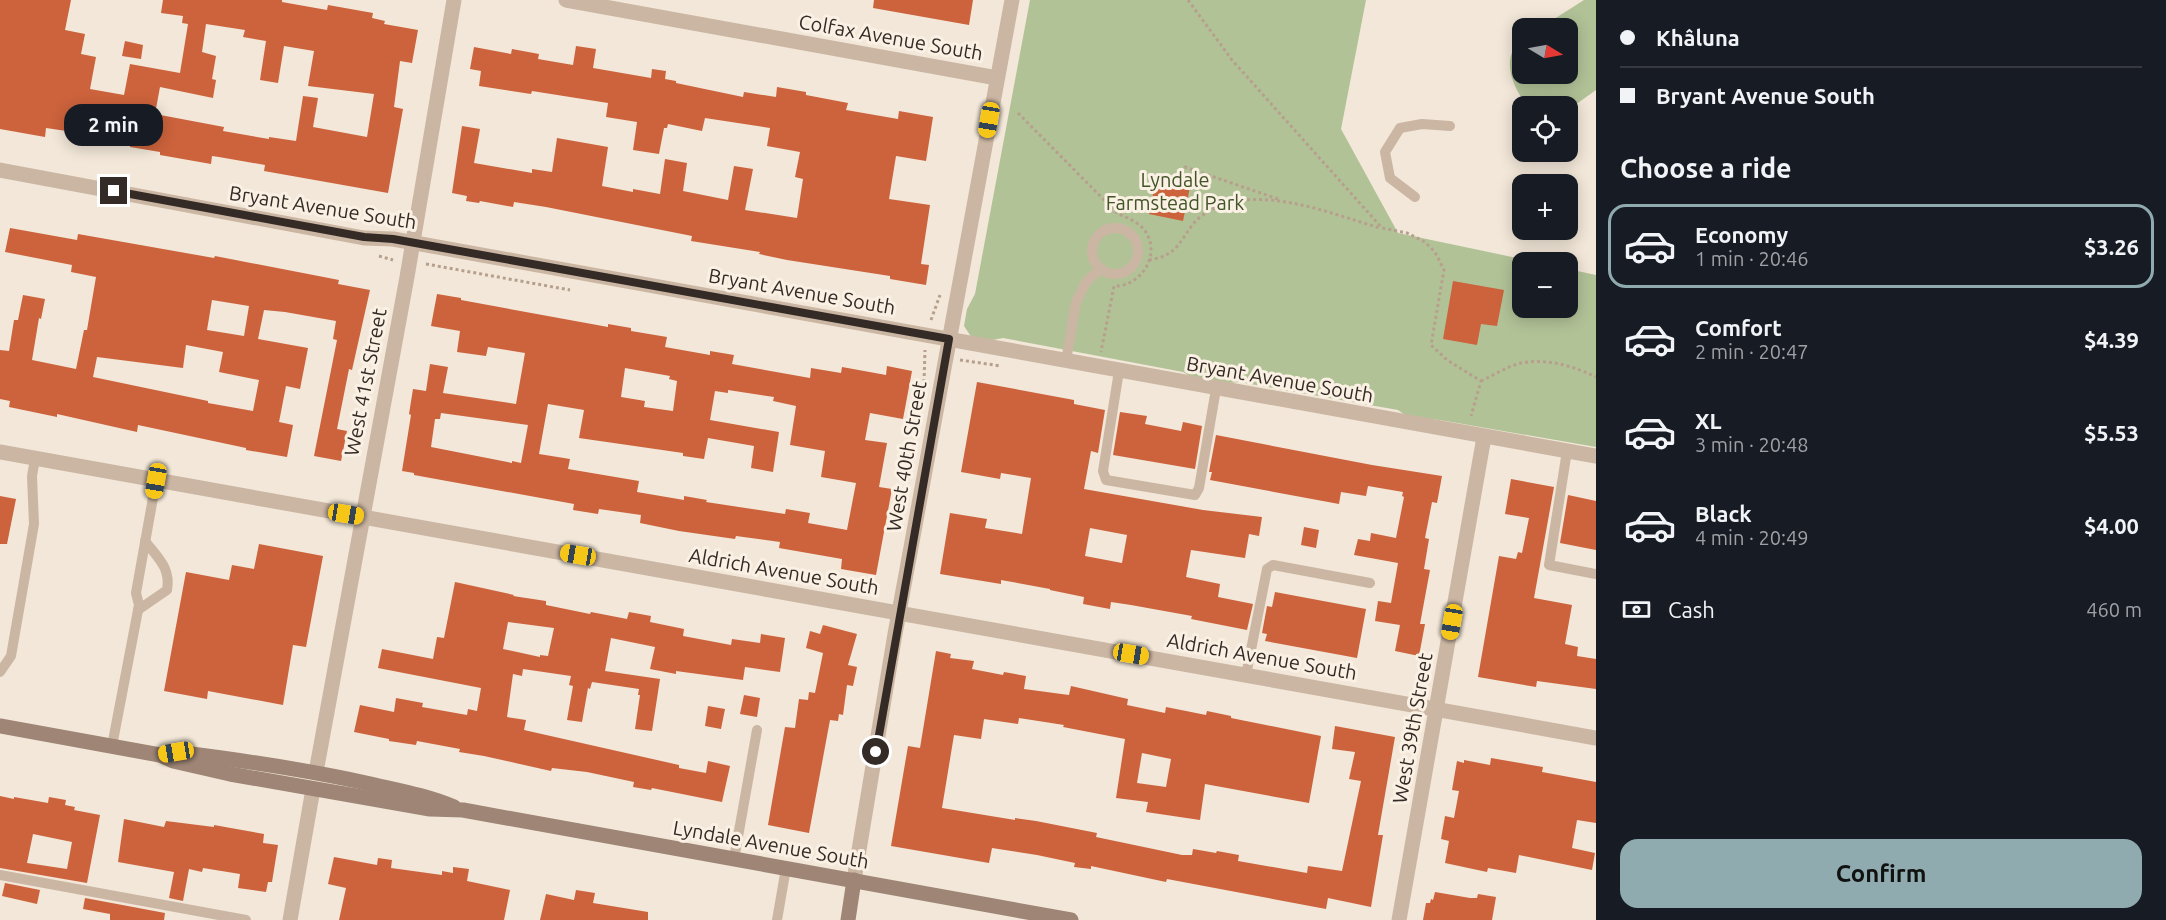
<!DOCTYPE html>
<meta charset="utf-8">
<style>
:root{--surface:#171b24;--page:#242831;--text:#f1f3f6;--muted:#9ea1a6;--line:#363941;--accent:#90abaf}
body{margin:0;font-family:Ubuntu,sans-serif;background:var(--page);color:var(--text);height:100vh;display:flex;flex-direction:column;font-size:22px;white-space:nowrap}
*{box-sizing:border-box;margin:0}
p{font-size:20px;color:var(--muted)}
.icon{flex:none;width:33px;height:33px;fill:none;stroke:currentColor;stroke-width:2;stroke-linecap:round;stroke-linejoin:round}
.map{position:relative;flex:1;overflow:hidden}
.side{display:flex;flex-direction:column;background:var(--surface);width:570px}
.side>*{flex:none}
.hud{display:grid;align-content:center;height:132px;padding:0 24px;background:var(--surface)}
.needle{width:39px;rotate:100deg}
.fabs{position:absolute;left:1512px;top:18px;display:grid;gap:12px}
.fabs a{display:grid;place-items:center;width:66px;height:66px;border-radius:12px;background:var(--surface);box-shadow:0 3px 15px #0003;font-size:30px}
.end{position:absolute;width:27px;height:27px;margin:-14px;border:8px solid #352b26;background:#fff;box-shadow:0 0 0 3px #fff}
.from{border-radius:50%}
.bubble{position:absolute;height:42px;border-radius:18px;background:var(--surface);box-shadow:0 3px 15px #0003;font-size:20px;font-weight:700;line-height:42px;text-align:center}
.car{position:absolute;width:18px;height:36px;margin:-18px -9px;border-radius:8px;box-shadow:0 0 4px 2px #0007;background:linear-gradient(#f5c518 24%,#345 0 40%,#f5c518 0 76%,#345 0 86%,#f5c518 0)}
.hud b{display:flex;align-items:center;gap:21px;height:57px;font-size:22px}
.hud b+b{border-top:2px solid var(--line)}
.hud i{width:15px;height:15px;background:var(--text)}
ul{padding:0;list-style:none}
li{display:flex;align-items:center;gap:18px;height:84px;margin:0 12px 9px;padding:0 12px;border:3px solid transparent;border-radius:18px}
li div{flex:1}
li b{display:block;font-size:22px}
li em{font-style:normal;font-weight:700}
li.current{border-color:var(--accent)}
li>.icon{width:54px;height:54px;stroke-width:1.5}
h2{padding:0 24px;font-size:27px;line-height:72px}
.pay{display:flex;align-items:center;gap:15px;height:66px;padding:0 24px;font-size:22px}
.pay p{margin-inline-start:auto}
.cta{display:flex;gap:12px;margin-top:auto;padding:12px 24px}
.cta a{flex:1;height:69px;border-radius:18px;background:var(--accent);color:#111;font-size:24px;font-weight:700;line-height:69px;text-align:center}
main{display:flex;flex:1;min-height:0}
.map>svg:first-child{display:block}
.green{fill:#b2c297}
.building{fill:#cc633c;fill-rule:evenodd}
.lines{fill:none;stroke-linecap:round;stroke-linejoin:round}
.path{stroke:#b6a08d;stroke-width:3;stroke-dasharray:3 3;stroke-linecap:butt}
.lane{stroke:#cbb6a3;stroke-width:10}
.street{stroke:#cbb6a3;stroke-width:15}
.secondary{stroke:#9e8575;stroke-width:15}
.route{stroke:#352b26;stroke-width:8}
.labels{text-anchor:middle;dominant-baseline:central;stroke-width:6;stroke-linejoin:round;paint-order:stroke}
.street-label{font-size:20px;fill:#352b26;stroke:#faf1e4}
.park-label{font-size:20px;fill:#435528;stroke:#faf1e4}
</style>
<main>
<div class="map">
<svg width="1596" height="920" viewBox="0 0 1596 920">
<rect width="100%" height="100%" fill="#f2e7d8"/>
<g class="green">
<path d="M1030,0h336l-25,129 57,104 138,29h-14v46h46v-39l28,6v172l-156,-27 -32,-3 -10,-7 -159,-28c-18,3 -39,0 -56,-10l-180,-34 -16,3 -15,-3 -8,-12 3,-17 8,-15z"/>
<path d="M1584,0h12v90l-28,20v-4h-40c-15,-17 -29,-49 -6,-66v34h46v-46h-28z"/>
</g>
<g class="building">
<path d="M0,0h71l-6,30 20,4 -4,20 15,3 -6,32 34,6 6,-31 50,9 8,-49 -6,-1 1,-7 -22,-3 2,-13h119v2l45,8 1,-5 45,8 -1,5 13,3 -1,3 34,6 -6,33 -12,-2 -6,46 9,2 -15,84 -124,-22 1,-6 -46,-8 -7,-1 -1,8 -51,-9v-3l-30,-5 1,-10 -50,-9 -1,5 -34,-5 -1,9 -45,-8zM206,24l39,6 -2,7 23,4 -6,39 18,3 6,-37 30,5 -6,35 66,8 -7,43 -54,-10 5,-29 -15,-2 -7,45 -27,-4v2l-46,-8 1,-4 -69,-13 5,-27 53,11 3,-18 -4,-1 4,-23 -14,-4z"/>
<path d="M874,0h99l-4,25 -96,-17z"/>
<path d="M125,41l18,4 -2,14 -19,-3z"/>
<path d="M576,46l20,3 -3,19 58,10 1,-9 14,2 -1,8 11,2v2l67,14 1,-5 32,5 1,-10 29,5v3l42,8 -2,7 52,9 1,-8 34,6 -7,44 -30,-5 -7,43 41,6 -9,59 8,1 -3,20 -36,-6v-3l-103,-16 -28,-6 1,-2 -69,-11 1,-5 -146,-29 -32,-5 -1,5 -33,-6 -1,2 -13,-2 1,-5 -15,-3 10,-67 18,3 -6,34 58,10v-4l20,3 5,-34 51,9 -6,39 31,6v-3l27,5 5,-35 22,4 -4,28 45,9 6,-34 19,3 -8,41 52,8 6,-39 -8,-2 5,-25 -33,-6 3,-18 -65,-10 -3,13 -34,-7 -1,4h-3l-5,26 -26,-4 4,-28 -31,-5 2,-14 -76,-12 -1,3 -52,-8 2,-15 -11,-2 4,-22 37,7 1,-5 27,5 -1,5 35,6z"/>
<path d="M1156,180l34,7 -7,34 -34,-7z"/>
<path d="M10,228l67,12 1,-6 136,24 1,-2 124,24 -1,4 32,6 -18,80 -3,-1 -12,60 10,2 -6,30 -27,-5 23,-116 -4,-1 3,-18 -51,-9 -21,-2 -6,29 50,9 -8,41 -14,-3 -7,36 14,3 -6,32 -41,-7v-2l-108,-23 -1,7 -80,-18v3l-48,-10 1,-6 -10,-2v-49l9,1 5,-31h4l5,-25 22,4 -4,20 -2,-1 -7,42 44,9 8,-39h3l9,-53 -25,-5 1,-7 -67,-13zM212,300l37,6 -5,30 -37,-6zM186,345l37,7 -4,20 40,8 -6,31 -45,-8v-2l-115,-24 4,-20 86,11z"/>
<path d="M1453,281l51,9 -7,36 -16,-2 -4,21 -34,-6z"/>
<path d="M437,294l24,4v2l147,27v-3l23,4v3l36,6 -2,10 45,8v-4l24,4 -2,9 78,14 1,-10 30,5 1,-6 44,8 1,-9 25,5 -9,48 -33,-6 -5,27 22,3 -8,44 13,2 -16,86 -35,-6 1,-10 -63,-11 1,-6 -44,-6 -1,3 -56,-8 -39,-8 1,-8 -42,-6 -1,5 -25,-4 1,-6 -160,-29v-2l-12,-2 9,-56 -2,-1 4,-25 13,2 4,-27 18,3 -5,26 73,11 9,-51 -37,-6 -2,9 -29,-4 3,-21 -29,-5zM625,368l45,8 -1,3 8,2 -4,30 -29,-4 1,-6 -24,-4zM728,390l46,7 -1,4 23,5 -6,39 35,6 -4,26 35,6 -9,47 -39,-7 2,-10 -24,-4 -1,5 -79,-12 1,-2 -23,-4v4l-47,-8 2,-11 -71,-12 2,-10 -31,-5 9,-50 36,6 -5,28 104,15v3l21,3 4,-21 46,8 -3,22 22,4 6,-40 -69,-12 5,-29 13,2zM441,413l87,12 -7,38 -9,-2v2l-81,-16 4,-28h5z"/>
<path d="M977,382l97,18v4l31,6 -7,43 -7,-2 -7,38 119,21 59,7 -3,19 -10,-2 -4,24 -54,-8 -5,27 34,7 -2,13 35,7 -6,26 -56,-11 1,-3 -61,-11 -20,-3 -1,7 -27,-5 1,-7 -34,-7v-1l-49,-9v4l-61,-10 10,-61 37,6 -2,9 37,6 9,-56 -30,-5 -1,6 -39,-7zM1090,528l37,7 -5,28 -37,-7z"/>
<path d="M1120,412l27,4 -2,8 36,7 2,-9 19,4 -7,43 -82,-14z"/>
<path d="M1216,435l156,30 70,11 -5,27 -5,-1 -7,36 4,1 -5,30 6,1 -10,54h5l-6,32 -24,-5 5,-26 -25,-4 3,-20 13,2 7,-40 -44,-8 4,-16 12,2 1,-8 25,5 8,-41 -2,-1 1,-4 -35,-6 -2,10 -25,-4 -2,12 -129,-24 2,-8h-3z"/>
<path d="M1511,479l43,8 -20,111 38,7 -7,39 13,3 -1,9 19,3v30l-59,-8 -1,6 -58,-10 21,-121 17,3 2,-7 4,1 7,-35 -24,-4z"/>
<path d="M1568,495l28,6v49l-36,-7z"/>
<path d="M0,496l16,3 -9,45h-7z"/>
<path d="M1304,527l15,3 -3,18 -15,-3z"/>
<path d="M259,544l64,12 -17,91 -13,-2 -10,60 -75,-14 -1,8 -43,-8 22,-119 43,8 3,-15 22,4z"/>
<path d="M455,582l59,13 -1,1 33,5v4l44,9 1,-2 36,7 2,-7 22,4 -1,6 34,7 -1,7 48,9 1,-6 28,4 1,-9 24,4 -5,34 -35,-5 -2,13 -67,-9v3l-26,-5 5,-22 -44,-9 -6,33 55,8 -8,52 -17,-2 5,-34h-2l1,-6 -47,-7 -2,7 -2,-1 -6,34 -15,-2 6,-34 -4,-1 2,-9 -48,-7 -1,7 -9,-2 -6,43 19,3 -2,10 155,35v3l27,5 2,-12 22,5 -8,36 -70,-14 -1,2 -18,-3 1,-5 -47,-10 -35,-4 -1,3 -67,-15 -25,-4 1,-3 -43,-8 -1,4 -27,-4v-2l-35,-7 6,-27 34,7 2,-14 27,5 -1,4 45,8 1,-6 9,2 4,-23 -103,-20 4,-19 51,10 4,-22 7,1zM508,622l46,6 -6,28 -8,-1v2l-37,-8z"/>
<path d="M1275,592l91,17 -9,49 -92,-17 2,-7 -5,-1 5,-27 5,1z"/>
<path d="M823,625l34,9 -9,31 9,2 -4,19 -6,-1 -4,30 -4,-1 -1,7 -8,-1 -21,113 -41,-8 17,-98 10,1 4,-29 9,1 1,-8 6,1 8,-40 -17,-5 4,-17 10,3z"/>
<path d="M936,651l15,3 -1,4 24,3 -2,8 31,6 1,-3 22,4 -2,13 45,6 2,-9 57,13 -1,6 38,8 1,-6 40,8 1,-4 24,5v2l90,18 -12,67 -104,-19 -5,36 -54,-8 2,-10 -32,-4 9,-59 -62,-12 1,-2 -45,-7 -1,6 -34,-5 -3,20 -27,-4 -12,73 73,12v-2l21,3 61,12 -1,4 86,18h10l1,-6 23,4 1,-2 22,4 -1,6 69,12 1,-7 34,5 19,-90 -12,-2 6,-27 -23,-3 3,-23 60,11 -17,98h5l-12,72 -43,-9 -2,11 -159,-30 -1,3 -75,-16v3l-17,-2 1,-4 -38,-8 -45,-7 -3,15 -98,-17 17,-100 12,2zM1142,753l29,6 -5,28 -29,-4z"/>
<path d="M744,695l16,3 -3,19 -17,-3z"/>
<path d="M708,706l17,3 -4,20 -16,-3z"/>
<path d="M1491,758l52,9 -1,5 54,10v41l-19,-3 -5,28 23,5 -3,17 -73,-15 -3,18 -28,-5 -1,4 -42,-9 4,-22 -8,-2 4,-23 9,2 5,-27 -7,-1 5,-29 7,2v-3l26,5z"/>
<path d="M0,796l14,3v-2l34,6 1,-6 17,3 -1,5 10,2 -1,3 26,5 -13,68 -87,-15zM33,834l39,8 -5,27 -40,-6z"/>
<path d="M124,819l40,8 2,-6 48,6v-2l50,9 -1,9 15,2 -6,37h-4l-2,10 -28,-4 2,-14 -37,-6 -1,4 -13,-3 -6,32 -14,-3 5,-26 -56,-10z"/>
<path d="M334,857l43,8 1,-7 14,2 -1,8 51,7v-4l11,2v-6l16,2 -2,12 43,9 -6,30h-165l7,-32 -18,-4z"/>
<path d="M5,883l35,7 -3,14 -35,-8z"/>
<path d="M576,890l19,3 -2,10 55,9v8h-108l6,-26 28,6z"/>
<path d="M1435,892l35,6h7l1,-4 18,3 -4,23h-69l3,-17h4l1,-4 2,1z"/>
<path d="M85,898l80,15 -1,7h-54v-6l-27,-5z"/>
</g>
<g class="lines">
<g class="path">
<path d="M1188,0l44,60 150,168 25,5 18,9 10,10 9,18 -13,75 16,15 34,21 -10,35"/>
<path d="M1018,113l100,101c11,4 25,10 30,22 11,24 -10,51 -34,50l-13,66"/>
<path d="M1181,179l4,-12 93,32"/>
<path d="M379,256l14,4"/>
<path d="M1149,260c5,-1 12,-2 17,-5 15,-7 21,-27 33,-37 49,-40 129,-5 181,10"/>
<path d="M426,264l144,26"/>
<path d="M931,320l9,-25"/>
<path d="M960,360l41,6"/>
<path d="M1481,381c13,-6 27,-15 40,-18 26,-5 52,3 75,14"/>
<path d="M924,382l1,-32"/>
</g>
<g class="lane">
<path d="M1415,197l-25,-19 -5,-26 15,-24 22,-4 28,2"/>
<circle cx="1115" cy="251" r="23"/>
<path d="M1066,361l10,-59 10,-20 15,-14"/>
<path d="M1119,371l-16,100 3,9 89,15 4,-7 17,-99"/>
<path d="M1567,451l-18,114 47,9"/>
<path d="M138,610l29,-20c4,-22 -9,-32 -22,-49"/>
<path d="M0,672l11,-16 23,-132 -2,-48 3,-17"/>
<path d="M1246,675l21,-106 6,-4 97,18"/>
<path d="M112,746l27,-141 -3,-12 20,-112"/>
<path d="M734,859l23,-129"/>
<path d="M0,875l246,45"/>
<path d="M777,920l9,-52"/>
</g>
<g class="street">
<path d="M566,0l431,78"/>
<path d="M0,170l364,68 29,1 1203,217"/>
<path d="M0,452l1596,286"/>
<path d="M316,772l91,-495 47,-277"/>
<path d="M854,880l41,-246 117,-634"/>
<path d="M290,920l23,-131"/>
<path d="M1399,920l85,-483"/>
</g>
<g class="secondary">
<path d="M0,726l160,29 13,6 57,13 200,35 33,1 608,110"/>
<path d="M166,754l10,-2c64,8 127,17 190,31 30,7 60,12 88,24"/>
<path d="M848,920l6,-40"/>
</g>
</g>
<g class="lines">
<path class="route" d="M114,191l250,46 29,2 556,100 -73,413"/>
</g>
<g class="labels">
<g class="street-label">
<text transform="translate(891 37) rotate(10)">Colfax Avenue South</text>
<text transform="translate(323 207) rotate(9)">Bryant Avenue South</text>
<text transform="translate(802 291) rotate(10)">Bryant Avenue South</text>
<text transform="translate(1280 379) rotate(10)">Bryant Avenue South</text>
<text transform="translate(365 382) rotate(-79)">West 41st Street</text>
<text transform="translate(906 456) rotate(-80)">West 40th Street</text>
<text transform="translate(784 571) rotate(10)">Aldrich Avenue South</text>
<text transform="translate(1262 656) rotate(10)">Aldrich Avenue South</text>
<text transform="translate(1412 728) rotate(-80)">West 39th Street</text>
<text transform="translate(771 844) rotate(10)">Lyndale Avenue South</text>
</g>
<g class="park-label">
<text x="1175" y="179">Lyndale<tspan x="1175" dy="23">Farmstead Park</tspan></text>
</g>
</g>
</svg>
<div class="fabs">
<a><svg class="needle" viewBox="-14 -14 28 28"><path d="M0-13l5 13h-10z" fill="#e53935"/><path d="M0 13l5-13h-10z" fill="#9ea1a6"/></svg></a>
<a><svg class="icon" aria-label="locate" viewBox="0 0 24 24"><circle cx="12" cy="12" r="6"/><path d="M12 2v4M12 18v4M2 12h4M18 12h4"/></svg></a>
<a>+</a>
<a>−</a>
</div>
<i class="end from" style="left:876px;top:752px"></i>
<i class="end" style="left:114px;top:191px"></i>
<div class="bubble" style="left:64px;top:104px;width:99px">2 min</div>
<i class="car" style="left:989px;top:120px;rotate:190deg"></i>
<i class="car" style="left:156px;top:481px;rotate:190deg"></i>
<i class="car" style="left:346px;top:514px;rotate:99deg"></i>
<i class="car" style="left:578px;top:555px;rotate:280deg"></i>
<i class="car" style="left:1452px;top:622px;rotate:190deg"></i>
<i class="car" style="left:1131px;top:654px;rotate:100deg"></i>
<i class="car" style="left:176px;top:752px;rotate:261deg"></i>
</div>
<section class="side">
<div class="hud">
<b><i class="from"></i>Khâluna</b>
<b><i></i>Bryant Avenue South</b>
</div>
<h2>Choose a ride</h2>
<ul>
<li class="current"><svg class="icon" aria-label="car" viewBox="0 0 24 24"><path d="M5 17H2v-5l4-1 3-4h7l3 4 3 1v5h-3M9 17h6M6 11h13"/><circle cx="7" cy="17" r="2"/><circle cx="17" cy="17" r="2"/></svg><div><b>Economy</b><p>1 min · 20:46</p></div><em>$3.26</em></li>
<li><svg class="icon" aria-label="car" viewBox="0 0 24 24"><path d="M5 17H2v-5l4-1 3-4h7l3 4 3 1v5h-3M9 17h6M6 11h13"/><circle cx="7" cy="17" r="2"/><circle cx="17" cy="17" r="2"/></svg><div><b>Comfort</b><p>2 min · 20:47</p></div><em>$4.39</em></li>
<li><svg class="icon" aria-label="car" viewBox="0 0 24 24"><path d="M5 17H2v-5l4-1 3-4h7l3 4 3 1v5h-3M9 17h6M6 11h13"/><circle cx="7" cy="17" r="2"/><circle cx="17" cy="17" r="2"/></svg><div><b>XL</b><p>3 min · 20:48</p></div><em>$5.53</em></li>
<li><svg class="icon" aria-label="car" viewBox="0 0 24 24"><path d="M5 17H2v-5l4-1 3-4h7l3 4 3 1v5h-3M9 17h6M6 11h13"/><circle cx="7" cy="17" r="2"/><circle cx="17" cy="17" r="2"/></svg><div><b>Black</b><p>4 min · 20:49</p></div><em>$4.00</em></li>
</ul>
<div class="pay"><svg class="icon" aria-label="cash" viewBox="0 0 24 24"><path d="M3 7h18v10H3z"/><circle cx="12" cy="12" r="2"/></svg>Cash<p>460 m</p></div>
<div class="cta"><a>Confirm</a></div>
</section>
</main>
